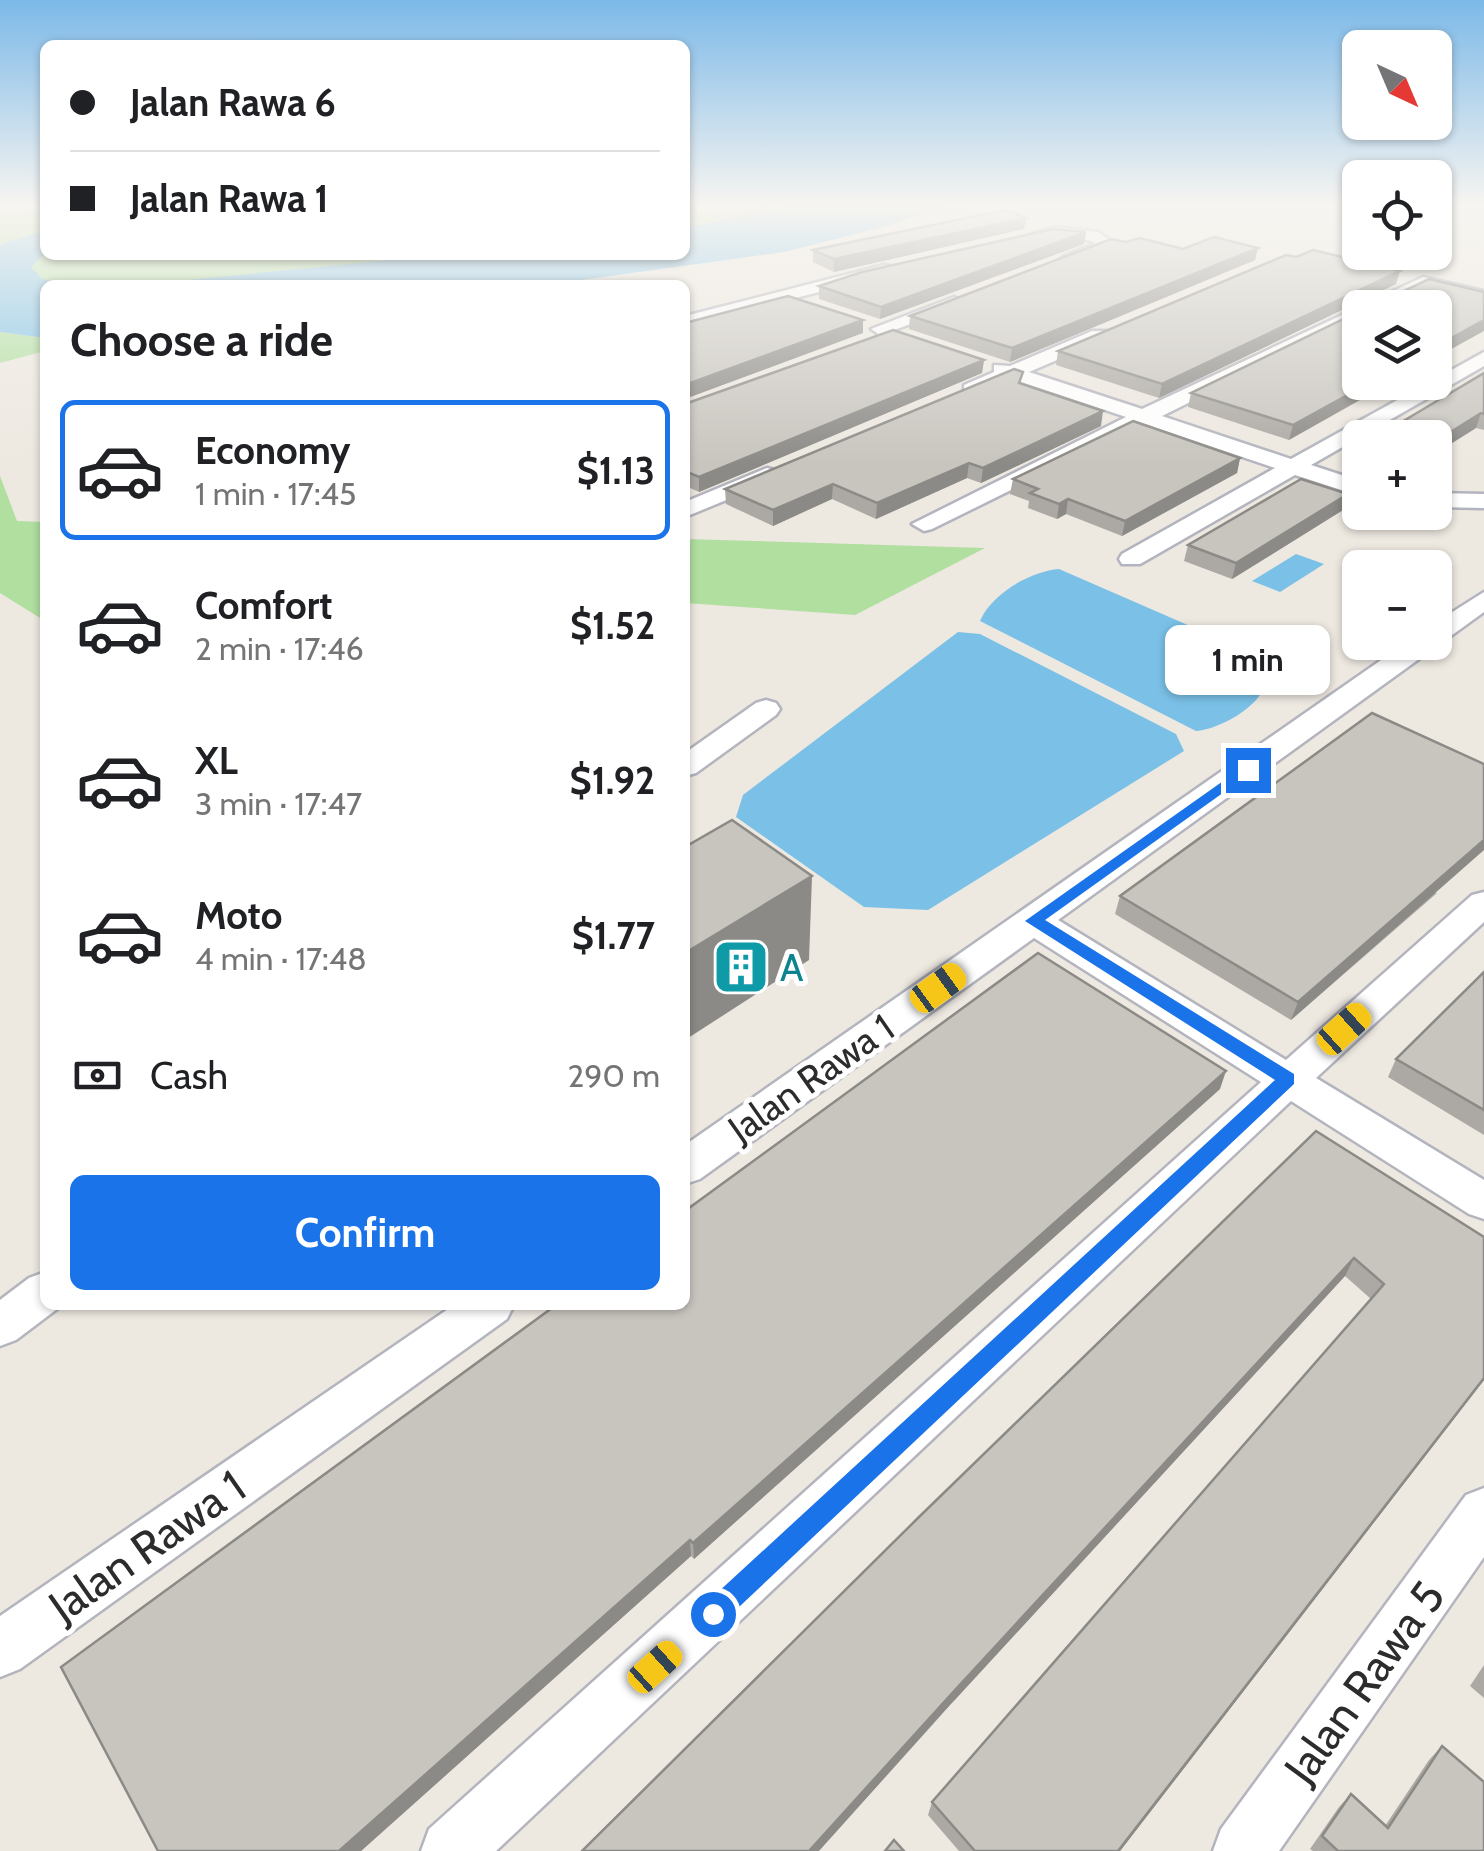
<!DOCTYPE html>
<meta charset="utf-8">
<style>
:root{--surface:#fff;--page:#f6f6f6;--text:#202124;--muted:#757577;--line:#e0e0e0;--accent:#1a73e8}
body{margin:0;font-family:Cabin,sans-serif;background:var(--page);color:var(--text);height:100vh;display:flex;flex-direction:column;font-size:38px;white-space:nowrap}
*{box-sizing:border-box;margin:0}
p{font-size:32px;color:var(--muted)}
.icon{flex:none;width:55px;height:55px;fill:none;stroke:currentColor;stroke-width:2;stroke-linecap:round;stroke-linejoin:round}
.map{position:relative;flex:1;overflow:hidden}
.drawer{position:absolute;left:40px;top:280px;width:650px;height:1030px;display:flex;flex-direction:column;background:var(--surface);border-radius:15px;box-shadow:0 2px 8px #0004}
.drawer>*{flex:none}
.guide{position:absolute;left:40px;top:40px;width:650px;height:220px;border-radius:15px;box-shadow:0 2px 8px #0004;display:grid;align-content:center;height:220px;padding:0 30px;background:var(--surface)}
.needle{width:65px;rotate:136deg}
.tools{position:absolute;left:1342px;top:30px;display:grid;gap:20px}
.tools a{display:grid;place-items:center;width:110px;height:110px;border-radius:15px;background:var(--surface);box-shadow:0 2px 8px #0004;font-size:50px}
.end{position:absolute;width:45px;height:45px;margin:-22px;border:12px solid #1a73e8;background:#fff;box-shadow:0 0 0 5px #fff}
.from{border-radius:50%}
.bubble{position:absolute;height:70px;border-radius:15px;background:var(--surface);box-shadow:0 2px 8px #0004;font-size:32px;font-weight:700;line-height:70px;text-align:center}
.car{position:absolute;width:30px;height:60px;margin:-30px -15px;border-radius:12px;box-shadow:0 0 8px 2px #0007;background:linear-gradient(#f5c518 24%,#345 0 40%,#f5c518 0 76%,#345 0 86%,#f5c518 0)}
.guide b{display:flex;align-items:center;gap:35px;height:95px;font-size:38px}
.guide b+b{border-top:2px solid var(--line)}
.guide i{width:25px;height:25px;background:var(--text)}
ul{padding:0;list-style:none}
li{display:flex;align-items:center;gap:30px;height:140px;margin:0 20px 15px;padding:0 10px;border:5px solid transparent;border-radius:15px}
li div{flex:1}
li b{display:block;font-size:38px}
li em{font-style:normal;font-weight:700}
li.on{border-color:var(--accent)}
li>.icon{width:90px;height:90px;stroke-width:1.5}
h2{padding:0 30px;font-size:45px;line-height:120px}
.pay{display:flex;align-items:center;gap:25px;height:110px;padding:0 30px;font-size:38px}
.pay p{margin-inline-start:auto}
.action{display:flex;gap:20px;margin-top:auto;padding:20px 30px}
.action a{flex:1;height:115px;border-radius:15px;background:var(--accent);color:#fff;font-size:40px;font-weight:700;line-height:115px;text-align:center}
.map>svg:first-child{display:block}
.green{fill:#b0dfa0}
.water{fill:#7ac0e7}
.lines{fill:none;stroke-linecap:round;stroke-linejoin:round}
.street-casing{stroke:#b3b4be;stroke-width:5}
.street{fill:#fff;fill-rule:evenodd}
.wall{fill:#aca9a4}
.shaded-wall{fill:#8c8a86}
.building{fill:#c8c5bf;stroke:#8c8a86;stroke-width:2.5}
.route{fill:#1a73e8}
.labels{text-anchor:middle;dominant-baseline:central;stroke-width:10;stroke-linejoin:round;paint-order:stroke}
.culture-label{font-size:38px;fill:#0d838f;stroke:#fff;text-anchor:start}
.street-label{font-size:38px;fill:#2c2c2c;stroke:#fff}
.near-street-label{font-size:45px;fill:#2c2c2c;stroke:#fff}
</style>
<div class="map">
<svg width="1484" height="1851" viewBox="0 0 1484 1851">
<rect width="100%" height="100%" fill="#ede8e0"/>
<g class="green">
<path d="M685,205h114l-114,23z"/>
<path d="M45,206v49h397l-238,30h-159l-45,-24v-48z"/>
<path d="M0,332l45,6v13l-45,12z"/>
<path d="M0,476l17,45 28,1v99l-45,-28z"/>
<path d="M685,539l300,9 -130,67 -170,-12z"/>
</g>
<g class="water">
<path d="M799,205h146l-58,21 -103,26 -239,33h-410l307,-30h243v-27z"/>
<path d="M45,230v24l-14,13 11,12 31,6h-28v53l-45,-6v-87z"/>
<path d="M1296,554l28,10 -44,28 -28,-11z"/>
<path d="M1059,569l147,64 59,49c-2,24 -48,48 -69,49l-216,-110c11,-27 51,-50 79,-52z"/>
<path d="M958,632l22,2 196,100 8,17 -256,159 -64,-3 -128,-90 7,-22z"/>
</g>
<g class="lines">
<g class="street-casing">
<g id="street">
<path d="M1055,227l43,5 18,12 -42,19h-12v-6l34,-14c-22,-11 -52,2 -67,-8z"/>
<path d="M884,265l6,1v8l-205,52v-10z"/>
<path d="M1423,277l61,14v10l-59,-13 -43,20h-22v10l-198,98 129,43 193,-107v14l-173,99 49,16v15l-65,-21 -155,89h-18l-3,-5 3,-5 153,-86 -130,-44 -213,105 -8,2 -12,-7 214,-107 -114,-38 -34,14h-14v-8l30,-13v-7l16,1 82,-35h14v8l-77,33 113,37z"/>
<path d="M954,297l9,5 -3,4 -74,27 -6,2 -9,-6z"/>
<path d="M767,468l8,2 3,5 -3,5 -90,37v-15z"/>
<path d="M1435,493l49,1v14l-49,-1z"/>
<path d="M1484,592v20l-426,308 228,140 186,-165 12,-3v30l-168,156 168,102v39l-15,-5 -178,-113 -795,750h-75l8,-22 832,-747 -227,-144 -334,241 -15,5v-39l722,-503h28v-19z"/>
<path d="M766,700l10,3 4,6 -4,6 -80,58 -11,3v-23l71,-50z"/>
<path d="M45,1272v33l16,1 -45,34 -16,6v-46l29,-22z"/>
<path d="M454,1305h60l-7,14 -487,350 -20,8v-61z"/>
<path d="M1484,1488v69l-205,294h-66l8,-22 245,-334z"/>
</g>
</g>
<use href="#street" class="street"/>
</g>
<g class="wall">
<path d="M1026,218l-2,11 -190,43 -21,-10v-12z"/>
<path d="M1086,232l-2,12 -204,75 -61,-20v-13z"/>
<path d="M1126,242l57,7 72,11 -245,102 -101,-33 1,-13z"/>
<path d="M1396,284l-237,114 -103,-33 2,-14z"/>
<path d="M1360,311l-71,129 -101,-33 3,-14z"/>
<path d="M984,360l-2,13 -283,119 -9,-4 -5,-84z"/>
<path d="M1484,373v57l-8,-2 -32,20 -9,-3v-7h-25l-10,-4 5,-14z"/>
<path d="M1021,384l80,42 -120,57 -14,-5 -91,41 -44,-20 -59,27 -47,-22 -1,-15z"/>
<path d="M1240,458l-3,15 -115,63 -56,-22 -9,5 -29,-11 1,-7 -19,-7 3,-15z"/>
<path d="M1348,494l-5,16 -111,69 -48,-18 4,-16z"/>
<path d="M1437,893l-146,127 -176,-106 5,-18z"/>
<path d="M1484,972v163l-96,-58 8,-18z"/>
<path d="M1220,1089l-526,470 -3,-3 -330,295h-203z"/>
<path d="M1316,1131l168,106v143l-364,471h-161l-31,-36 4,-13 439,-503 -26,-23 -394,428z"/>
<path d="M1484,1665v33l-14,-12z"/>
<path d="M1442,1746l42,105h-171l-3,-2 29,-42 12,-13 34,32 44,-66z"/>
</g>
<g class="shaded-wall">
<path d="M1026,218l-2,11 -190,43v-13z"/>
<path d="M1086,232l-2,12 -204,75 1,-12z"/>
<path d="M1258,248l-3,12 -245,102 2,-14z"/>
<path d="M1400,271l-4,13 -237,114 3,-14z"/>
<path d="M863,320v13l-178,66v-14z"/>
<path d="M1484,320v11l-49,27v-11z"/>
<path d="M984,360l-2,13 -283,119v-15z"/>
<path d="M1371,382h21l-103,58 4,-15z"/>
<path d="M1103,411l-2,15 -120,57 2,-15z"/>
<path d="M1481,413l-5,15 -32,20 5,-15z"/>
<path d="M1240,458l-3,15 -115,63 3,-15z"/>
<path d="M969,463l-2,15 -91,41 1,-16z"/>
<path d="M690,473v15l-5,2v-15z"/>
<path d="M833,484l-1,15 -59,27v-16z"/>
<path d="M1348,494l-5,16 -111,69 4,-16z"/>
<path d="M1068,499l-2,15 -9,5 2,-15z"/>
<path d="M1484,840v10l-193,170 7,-18z"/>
<path d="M812,876l-3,84 -124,80v-87z"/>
<path d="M1226,1071l-6,18 -526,470 -1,-16z"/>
<path d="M1354,1258l-9,18 -394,428 -132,147h-10l146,-161z"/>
<path d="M1484,1378v2l-364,471h-2z"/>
<path d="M690,1540l1,16 -330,295h-22z"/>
</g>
<g class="building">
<path d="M1005,210l21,8 -192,41 -21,-9z"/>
<path d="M1053,229l33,3 -205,75 -62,-21 43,-14z"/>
<path d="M1214,237l44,11 -246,100 -102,-32 201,-77 15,3 14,-4 43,11z"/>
<path d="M1313,250l87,21 -238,113 -104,-33 228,-96 10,2z"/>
<path d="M1429,279l55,13v28l-49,27v-39h-69l1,-9h20z"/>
<path d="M788,296l75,24 -178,65v-62z"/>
<path d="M1360,311v71h11l-78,43 -102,-32z"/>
<path d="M893,330l91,30 -285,117 -9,-4 -5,2v-71z"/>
<path d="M1014,369l9,3 -4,11 84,28 -120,57 -14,-5 -92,40 -44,-19 -60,26 -48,-21z"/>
<path d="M1484,373v41l-3,-1 -32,20 -44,-13z"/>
<path d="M1133,421l107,37 -115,63 -57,-22 -9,5 -29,-11 8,-4 -25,-10z"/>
<path d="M1301,479l47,15 -112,69 -48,-18z"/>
<path d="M1372,713l112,51v76l-186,162 -178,-106z"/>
<path d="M732,820l80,56 -127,77v-106z"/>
<path d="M1038,953l188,118 -533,472 -3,-3 -351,311h-181l-97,-184 495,-362h129v-94z"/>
<path d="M1484,972v138l-88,-51z"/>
<path d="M1316,1131l168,106v141l-366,473h-143l-43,-49 452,-518 -30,-26 -399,432 -146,161h-227l337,-334z"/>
<path d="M1442,1746l42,36v69h-146l-16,-15 29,-42 37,34z"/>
<path d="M894,1840l10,11h-19z"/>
</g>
<linearGradient id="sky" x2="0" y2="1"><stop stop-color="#7cb9e8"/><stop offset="0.44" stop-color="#f7f5f1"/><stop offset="1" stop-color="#f7f5f1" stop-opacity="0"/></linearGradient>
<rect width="1484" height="465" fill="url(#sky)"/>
<path class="route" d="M1243,767l12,3 -210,150 249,154v10l-572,539 -9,4 -9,-4 -4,-9 4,-9 571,-525 -250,-159z"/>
<defs>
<g id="building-square" transform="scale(2.875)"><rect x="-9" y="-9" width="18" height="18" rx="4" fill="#0f9aa8" stroke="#fff"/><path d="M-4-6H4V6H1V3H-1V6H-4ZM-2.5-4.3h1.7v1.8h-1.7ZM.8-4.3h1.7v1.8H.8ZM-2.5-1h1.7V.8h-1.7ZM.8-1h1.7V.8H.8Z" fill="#fff"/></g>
</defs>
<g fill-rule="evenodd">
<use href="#building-square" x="741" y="967"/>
</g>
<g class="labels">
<g class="culture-label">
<text x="780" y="967">A</text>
</g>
<g class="street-label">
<text transform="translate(811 1078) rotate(-35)">Jalan Rawa 1</text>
</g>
<g class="near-street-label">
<text transform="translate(147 1546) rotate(-35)">Jalan Rawa 1</text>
<text transform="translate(1364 1682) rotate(-54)">Jalan Rawa 5</text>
</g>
</g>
</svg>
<div class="tools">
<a><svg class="needle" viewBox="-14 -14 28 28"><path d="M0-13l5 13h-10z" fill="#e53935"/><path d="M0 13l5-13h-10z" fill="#757577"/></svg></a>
<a><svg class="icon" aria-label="locate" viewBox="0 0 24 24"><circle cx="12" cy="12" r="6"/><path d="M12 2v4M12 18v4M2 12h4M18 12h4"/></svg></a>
<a><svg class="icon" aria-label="layers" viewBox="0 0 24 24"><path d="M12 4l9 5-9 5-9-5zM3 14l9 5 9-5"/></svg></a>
<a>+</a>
<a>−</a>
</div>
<i class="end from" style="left:713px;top:1614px"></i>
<i class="end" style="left:1248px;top:770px"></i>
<div class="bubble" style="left:1165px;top:625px;width:165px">1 min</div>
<i class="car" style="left:938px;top:988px;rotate:54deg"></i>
<i class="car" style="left:1344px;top:1029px;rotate:48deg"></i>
<i class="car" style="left:655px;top:1667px;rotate:48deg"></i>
<div class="guide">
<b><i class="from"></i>Jalan Rawa 6</b>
<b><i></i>Jalan Rawa 1</b>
</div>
<section class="drawer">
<h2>Choose a ride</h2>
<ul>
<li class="on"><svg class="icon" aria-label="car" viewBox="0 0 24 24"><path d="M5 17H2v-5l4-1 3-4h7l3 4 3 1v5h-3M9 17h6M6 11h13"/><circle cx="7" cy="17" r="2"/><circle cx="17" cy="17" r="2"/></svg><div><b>Economy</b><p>1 min · 17:45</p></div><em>$1.13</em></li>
<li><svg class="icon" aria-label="car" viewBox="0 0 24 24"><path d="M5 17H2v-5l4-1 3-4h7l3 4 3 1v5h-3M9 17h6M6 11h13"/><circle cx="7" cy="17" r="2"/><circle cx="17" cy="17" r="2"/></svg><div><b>Comfort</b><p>2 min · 17:46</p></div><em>$1.52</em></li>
<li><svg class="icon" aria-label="car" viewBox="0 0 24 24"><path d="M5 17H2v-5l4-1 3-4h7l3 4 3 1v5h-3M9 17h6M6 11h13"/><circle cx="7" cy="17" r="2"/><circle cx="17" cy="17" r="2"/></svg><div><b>XL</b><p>3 min · 17:47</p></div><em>$1.92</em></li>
<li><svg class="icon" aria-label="car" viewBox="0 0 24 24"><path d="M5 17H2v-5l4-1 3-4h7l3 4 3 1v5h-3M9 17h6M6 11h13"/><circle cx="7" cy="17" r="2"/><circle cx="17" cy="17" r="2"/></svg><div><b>Moto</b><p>4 min · 17:48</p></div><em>$1.77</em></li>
</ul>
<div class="pay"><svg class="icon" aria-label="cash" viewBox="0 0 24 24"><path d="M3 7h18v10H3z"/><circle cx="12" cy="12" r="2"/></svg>Cash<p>290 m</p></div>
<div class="action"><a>Confirm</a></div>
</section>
</div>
